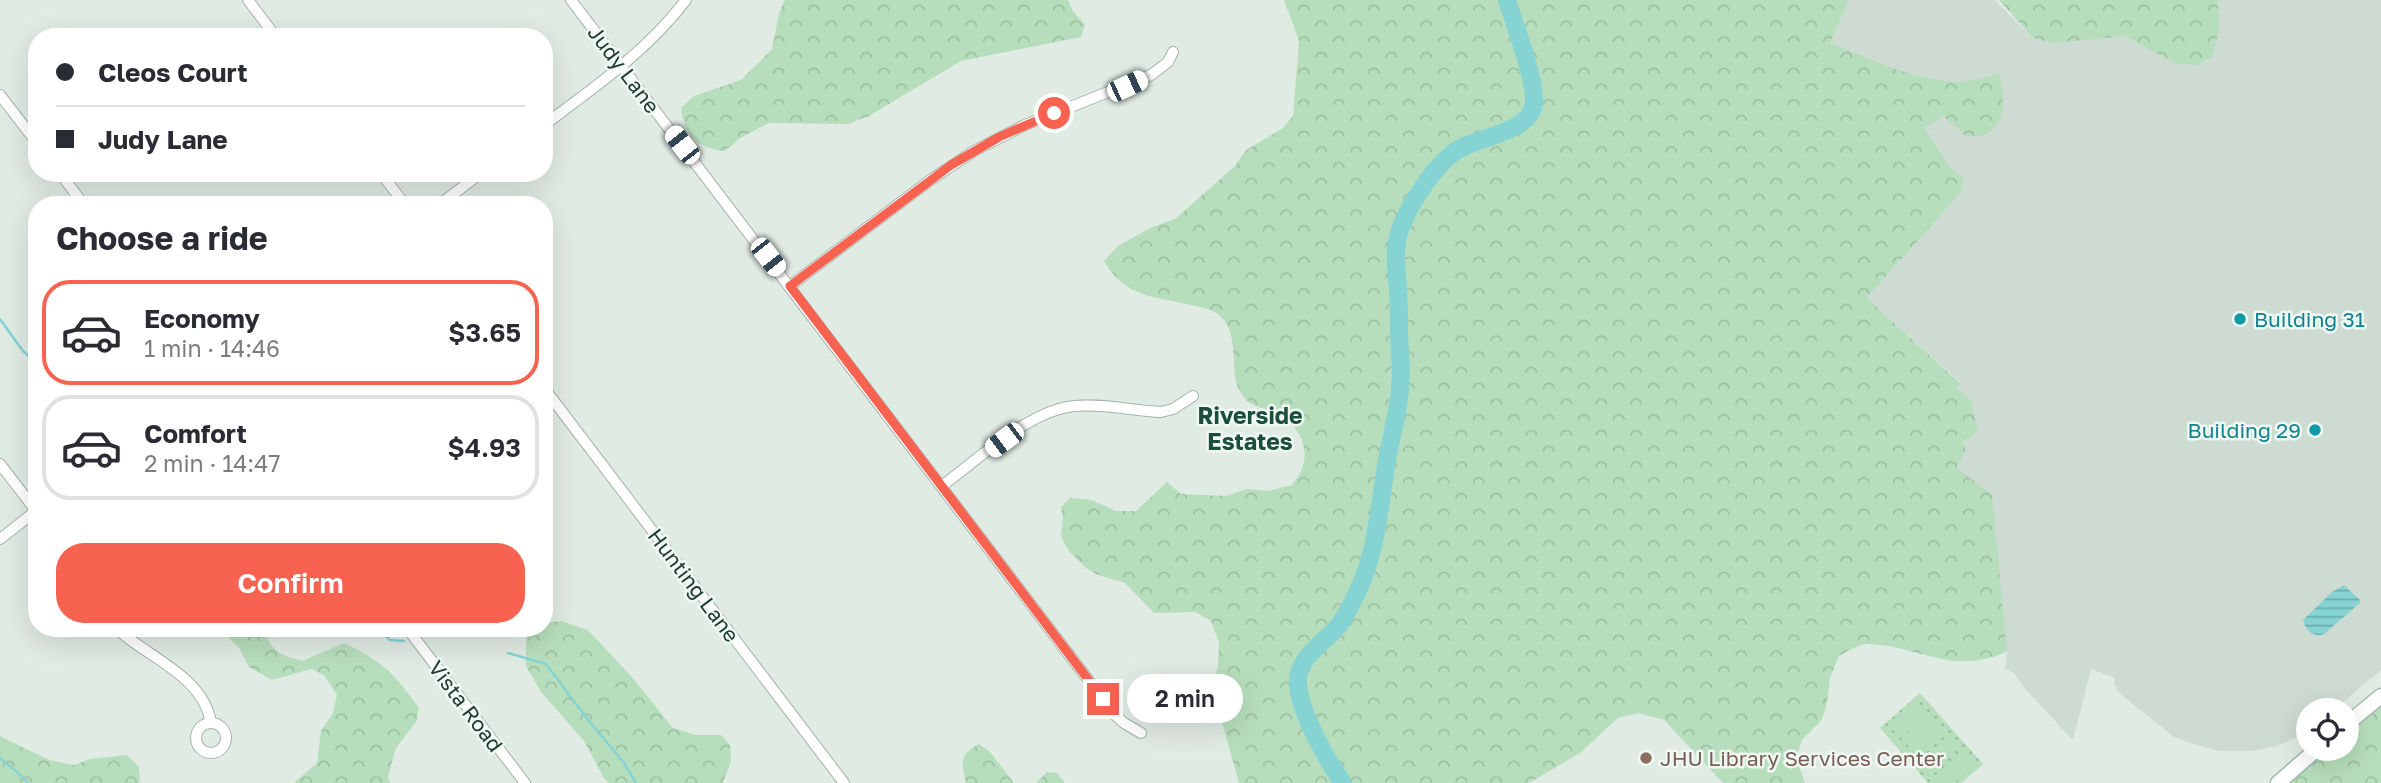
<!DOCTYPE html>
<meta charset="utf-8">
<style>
:root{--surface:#fff;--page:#f2f2f3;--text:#2b2b33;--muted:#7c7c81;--line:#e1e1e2;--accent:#f86251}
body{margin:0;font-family:"Golos Text",sans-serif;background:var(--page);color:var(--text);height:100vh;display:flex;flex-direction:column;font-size:26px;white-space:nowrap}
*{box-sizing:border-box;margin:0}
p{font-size:23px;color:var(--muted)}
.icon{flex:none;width:38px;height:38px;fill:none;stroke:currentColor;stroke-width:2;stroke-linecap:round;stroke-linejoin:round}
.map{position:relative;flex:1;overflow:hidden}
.drawer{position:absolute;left:28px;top:196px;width:525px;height:441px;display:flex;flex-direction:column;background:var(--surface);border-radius:28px;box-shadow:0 7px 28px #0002}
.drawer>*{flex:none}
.hud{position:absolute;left:28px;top:28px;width:525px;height:154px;border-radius:28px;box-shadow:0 7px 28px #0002;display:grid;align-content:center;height:154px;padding:0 28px;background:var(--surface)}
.tools{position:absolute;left:2296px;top:698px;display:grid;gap:14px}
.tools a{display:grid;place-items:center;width:63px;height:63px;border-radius:50%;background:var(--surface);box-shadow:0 7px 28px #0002;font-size:35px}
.end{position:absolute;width:32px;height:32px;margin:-16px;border:9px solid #f86251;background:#fff;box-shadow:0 0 0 4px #fff}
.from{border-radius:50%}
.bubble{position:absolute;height:49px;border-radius:24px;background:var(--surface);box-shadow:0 7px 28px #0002;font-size:23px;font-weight:600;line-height:49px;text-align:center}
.car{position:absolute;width:21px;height:42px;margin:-21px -10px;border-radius:9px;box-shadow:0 0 5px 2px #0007;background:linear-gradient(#fff 24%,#345 0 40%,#fff 0 76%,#345 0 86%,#fff 0)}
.hud b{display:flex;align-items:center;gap:24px;height:66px;font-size:26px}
.hud b+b{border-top:2px solid var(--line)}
.hud i{width:18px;height:18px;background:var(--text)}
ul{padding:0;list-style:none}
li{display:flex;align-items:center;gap:21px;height:105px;margin:0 14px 10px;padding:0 14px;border:4px solid var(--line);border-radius:28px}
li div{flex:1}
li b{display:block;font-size:26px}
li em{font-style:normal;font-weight:600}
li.active{border-color:var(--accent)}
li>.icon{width:63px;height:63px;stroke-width:1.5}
h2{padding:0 28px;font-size:32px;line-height:84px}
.primary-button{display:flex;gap:14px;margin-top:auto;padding:14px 28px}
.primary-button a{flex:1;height:80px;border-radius:28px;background:var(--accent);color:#fff;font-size:28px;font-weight:600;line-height:80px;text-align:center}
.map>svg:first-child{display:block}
.built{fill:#cedbd3}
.forest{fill:url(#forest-crowns)}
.park{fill:url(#park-dots)}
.pitch{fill:#b7debc}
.water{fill:url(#water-rules)}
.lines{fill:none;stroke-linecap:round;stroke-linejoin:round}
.stream{stroke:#85d3d3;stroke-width:2.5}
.river{stroke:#85d3d3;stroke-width:18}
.minor-casing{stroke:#a3b3ab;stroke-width:12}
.secondary-casing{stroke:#a0bbae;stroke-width:17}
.minor{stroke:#fff;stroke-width:10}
.secondary{stroke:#fff;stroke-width:14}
.route{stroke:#f86251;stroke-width:9}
.culture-dot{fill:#0f9aa8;stroke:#f0f8f3;stroke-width:2.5}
.education-dot{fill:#8d6e63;stroke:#f0f8f3;stroke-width:2.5}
.labels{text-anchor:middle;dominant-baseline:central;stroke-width:5;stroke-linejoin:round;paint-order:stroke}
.street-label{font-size:21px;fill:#203c31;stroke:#f0f8f3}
.culture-label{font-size:21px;fill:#0d838f;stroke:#f0f8f3;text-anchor:start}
.education-label{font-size:21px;fill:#785e54;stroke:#f0f8f3;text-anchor:start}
.neighbourhood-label{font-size:23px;font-weight:bold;fill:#1b4f3b;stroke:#f0f8f3}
</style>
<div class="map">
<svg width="2381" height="783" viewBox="0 0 2381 783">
<defs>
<pattern id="forest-crowns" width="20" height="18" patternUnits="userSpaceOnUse" patternTransform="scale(1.75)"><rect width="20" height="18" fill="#b7debc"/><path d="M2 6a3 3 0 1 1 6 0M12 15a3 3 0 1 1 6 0" fill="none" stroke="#9dbfa2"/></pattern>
<pattern id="park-dots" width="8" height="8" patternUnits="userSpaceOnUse" patternTransform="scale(1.75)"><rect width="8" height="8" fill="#b7debc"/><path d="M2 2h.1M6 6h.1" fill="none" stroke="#9dbfa2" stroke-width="1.8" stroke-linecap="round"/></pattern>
<pattern id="water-rules" width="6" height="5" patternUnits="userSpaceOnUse" patternTransform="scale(1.75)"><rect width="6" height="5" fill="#85d3d3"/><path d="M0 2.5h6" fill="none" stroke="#6cacac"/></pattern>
</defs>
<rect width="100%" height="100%" fill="#e0ebe4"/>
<path class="built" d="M1849,0h146l38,38 92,-2 87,-36h169v670l-47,40h-26v22l-31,14 -24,5h-34l-26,-7 -19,-7 -56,-45 -4,-9 1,-5 -24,-9 -18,71 -46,-49 -13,-18 -9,-4 2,-18 -50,-183 9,-19 -9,-61 4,-5 -94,-85 33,-37 -71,-218z"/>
<g class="forest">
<path d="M785,0h283l5,11 12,14 -4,12 -120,24 -92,55 -21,8 -79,-1 -29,15 -15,13c-27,-2 -41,-16 -44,-43l13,-12 47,-16 31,-31 7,-36z"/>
<path d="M1284,0h565l-19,43c39,15 78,35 121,39 16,1 33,-4 48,-9 5,20 9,52 -15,62 -4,1 -12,1 -17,2l-24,-21 -19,13 28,40 12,11 -4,13 -93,105 94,86 -4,4 14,12 7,31 -14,10 2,8 -9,19 35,27 15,156c-51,26 -88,-5 -138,-7 -9,-1 -22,8 -30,12l-9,22 -3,26 -6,17 -19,19 -6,18 9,25h-82l-59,-63 -26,-7 -20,5 -38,35 -51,30h-290l-16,-57 -11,-21v-22l6,-16 1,-24 -8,-22 -16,-9 -41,1 -29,-30 -27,-8 -12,-7 -17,-17 -8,-14 2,-18 -2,-12 9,-9 22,2 24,11h20l31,-29 14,12 45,2 21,-7 21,2 24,-6c4,-6 9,-12 11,-19 7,-23 -9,-47 -31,-55 -12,-4 -24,-5 -31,-18 -14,-22 1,-56 -21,-77 -6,-6 -16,-8 -24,-10 -39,-9 -71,-8 -92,-45l14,-15 34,-19 23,-8 60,-53 11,-16 37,-22 10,-12 6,-75z"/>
<path d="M1999,0h219l1,30 -6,26 -15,9 -21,-1 -52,-28 -73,7 -19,-5z"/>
<path d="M561,621l27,9 43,46 42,52 23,7h25l9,10 1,16 -8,22h-114l-5,-5 -20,-37 -43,-49 -15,-26v-32l7,-6h11v-5z"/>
<path d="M211,628h53c7,25 16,26 38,33l42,-18c38,18 51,31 75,65l-3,14 -20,26 -8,29 2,6h-96l23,-20 4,-32 12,-18 4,-18 -13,-20 -13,-6 -39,11 -23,-13 -10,-19 -13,-13z"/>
<path d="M2381,702v81h-97l41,-34h22v-18z"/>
<path d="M0,736l49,24 25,5 16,-6 37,-4 12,12 1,16h-140z"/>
<path d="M979,744l11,8 24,31h-48c-5,-21 -7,-28 13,-39z"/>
<path d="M1047,772l10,1 8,10h-29z"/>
</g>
<path class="park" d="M1920,693l63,71 -22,19h-33l-48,-55z"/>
<g class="pitch">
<path d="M1916,703l11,12 -26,23 -11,-12z"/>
<path d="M1932,720l10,12 -26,23 -10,-12z"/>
<path d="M1947,737l10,12 -26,23 -10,-12z"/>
<path d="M1962,755l11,12 -19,16h-13l-5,-5z"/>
</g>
<path class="water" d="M2344,585l16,15v3l-36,31c-11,4 -19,-4 -21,-14l29,-28z"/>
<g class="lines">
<g class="stream">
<path d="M0,319l23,32 14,12"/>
<path d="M376,628l14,12 14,1"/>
<path d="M456,628l10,4"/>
<path d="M426,631l7,-3"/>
<path d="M508,653l38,11 39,52 39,47 12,20"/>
<path d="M0,758c10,9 19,14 28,25"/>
</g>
<path class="river" d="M1343,783c-16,-23 -45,-73 -45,-101 -1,-25 28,-40 42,-58 5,-7 9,-15 13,-23 22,-41 25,-83 32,-128 3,-23 9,-45 13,-68 5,-26 2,-47 1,-74 0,-14 0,-28 -1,-42 -2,-23 -5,-40 3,-62 8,-22 33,-60 52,-74 23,-18 77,-18 81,-50 2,-22 -20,-80 -27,-103"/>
<g class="minor-casing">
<g id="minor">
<path d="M248,0l28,37"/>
<path d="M571,0l544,715 9,8 17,10"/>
<path d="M0,95l37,48"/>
<path d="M544,125c51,-38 103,-74 142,-125"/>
<path d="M60,173l24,32"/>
<path d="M381,173l24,32"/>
<path d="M439,205l42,-32"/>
<path d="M790,286l139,-105 45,-30 51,-26 126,-50 17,-13 5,-10"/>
<path d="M544,388l300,395"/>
<path d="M0,464l37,48"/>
<path d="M942,486c35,-26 89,-77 133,-80 28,-3 58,5 86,6l12,-3 20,-13"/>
<path d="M0,539l37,-29"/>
<path d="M116,628c32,30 86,47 95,94"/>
<path d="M407,628l118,155"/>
<circle cx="211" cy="738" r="15"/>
</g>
</g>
<g class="secondary-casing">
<g id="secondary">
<path d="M2347,724l34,-28"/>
<path d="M2278,783l39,-34"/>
</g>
</g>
<use href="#minor" class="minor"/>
<use href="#secondary" class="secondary"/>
</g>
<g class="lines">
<path class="route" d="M1054,113l-55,24 -48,28 -161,121 313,413"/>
</g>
<g class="culture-dot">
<circle cx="2240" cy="319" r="7"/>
<circle cx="2315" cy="430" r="7"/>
</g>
<circle class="education-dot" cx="1646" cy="758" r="7"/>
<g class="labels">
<g class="street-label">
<text transform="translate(624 69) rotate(53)">Judy Lane</text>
<text transform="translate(694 585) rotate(53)">Hunting Lane</text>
<text transform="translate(466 706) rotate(53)">Vista Road</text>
</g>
<g class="culture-label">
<text x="2254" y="319">Building 31</text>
<text x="2301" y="430" text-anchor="end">Building 29</text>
</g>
<g class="education-label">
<text x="1660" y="758">JHU Library Services Center</text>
</g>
<g class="neighbourhood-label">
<text x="1250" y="415">Riverside<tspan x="1250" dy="26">Estates</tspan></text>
</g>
</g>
</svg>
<div class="tools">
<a><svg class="icon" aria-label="locate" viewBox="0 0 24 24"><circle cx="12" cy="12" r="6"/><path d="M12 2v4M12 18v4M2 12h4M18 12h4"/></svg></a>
</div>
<i class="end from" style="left:1054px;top:113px"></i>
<i class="end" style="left:1103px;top:699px"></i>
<div class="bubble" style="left:1127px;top:674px;width:116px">2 min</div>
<i class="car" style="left:1127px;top:86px;rotate:65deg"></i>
<i class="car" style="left:682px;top:145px;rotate:322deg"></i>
<i class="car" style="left:768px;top:257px;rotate:142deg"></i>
<i class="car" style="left:1004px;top:440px;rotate:233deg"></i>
<div class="hud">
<b><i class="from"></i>Cleos Court</b>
<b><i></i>Judy Lane</b>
</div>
<section class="drawer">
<h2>Choose a ride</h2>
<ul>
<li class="active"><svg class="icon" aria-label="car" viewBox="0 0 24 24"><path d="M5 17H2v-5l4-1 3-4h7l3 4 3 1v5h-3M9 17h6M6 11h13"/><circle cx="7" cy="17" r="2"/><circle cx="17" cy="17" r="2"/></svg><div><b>Economy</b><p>1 min · 14:46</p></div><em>$3.65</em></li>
<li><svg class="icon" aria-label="car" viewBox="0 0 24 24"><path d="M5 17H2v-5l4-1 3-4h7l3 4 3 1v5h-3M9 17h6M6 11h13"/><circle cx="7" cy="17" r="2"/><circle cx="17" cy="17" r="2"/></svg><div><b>Comfort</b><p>2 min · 14:47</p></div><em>$4.93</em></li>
</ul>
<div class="primary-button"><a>Confirm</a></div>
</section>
</div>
